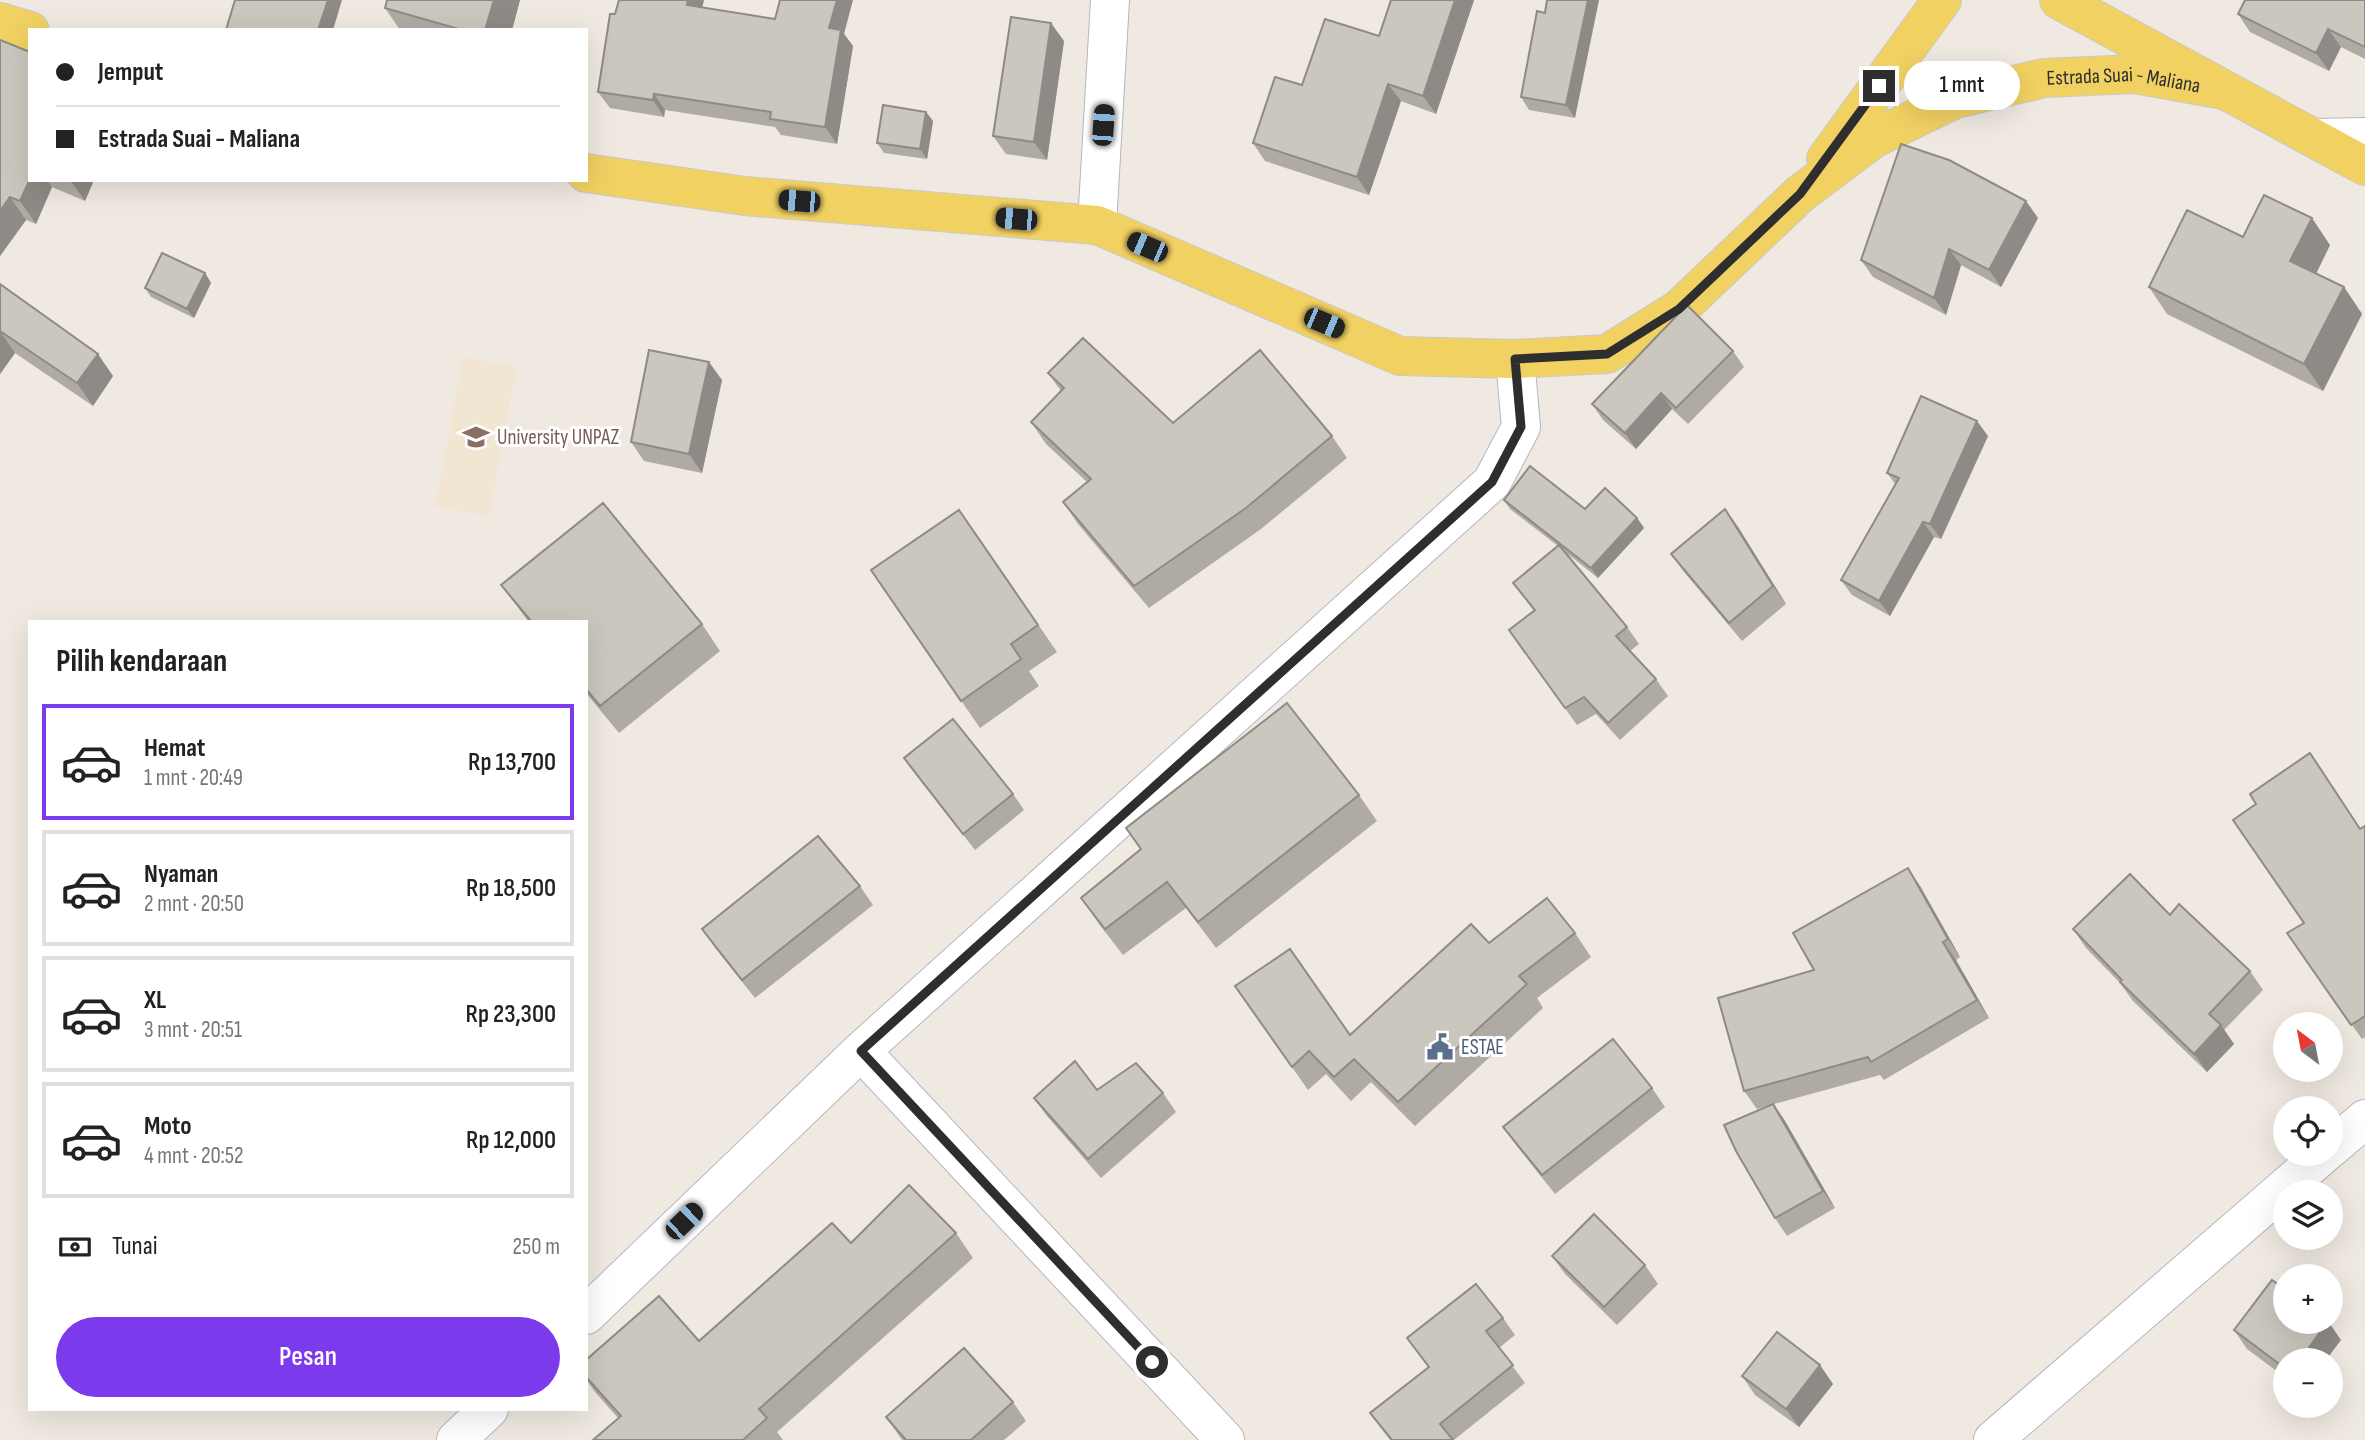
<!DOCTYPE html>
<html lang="id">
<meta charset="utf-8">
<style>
:root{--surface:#fff;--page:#f2f2f2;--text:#222;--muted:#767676;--line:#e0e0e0;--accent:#7c3aed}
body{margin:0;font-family:"Sofia Sans Condensed",sans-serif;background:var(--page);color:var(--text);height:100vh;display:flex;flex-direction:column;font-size:26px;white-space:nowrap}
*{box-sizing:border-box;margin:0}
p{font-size:23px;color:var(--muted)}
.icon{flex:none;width:38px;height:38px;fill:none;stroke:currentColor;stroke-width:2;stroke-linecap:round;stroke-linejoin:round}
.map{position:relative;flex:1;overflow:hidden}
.drawer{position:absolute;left:28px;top:620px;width:560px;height:791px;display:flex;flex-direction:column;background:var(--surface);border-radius:0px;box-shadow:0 7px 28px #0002}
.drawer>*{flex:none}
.guide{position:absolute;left:28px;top:28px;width:560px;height:154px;border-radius:0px;box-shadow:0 7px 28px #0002;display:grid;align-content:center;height:154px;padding:0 28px;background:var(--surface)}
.needle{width:46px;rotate:328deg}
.buttons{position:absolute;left:2273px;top:1012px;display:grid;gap:14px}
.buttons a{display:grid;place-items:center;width:70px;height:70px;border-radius:50%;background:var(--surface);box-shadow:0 7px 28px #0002;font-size:35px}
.end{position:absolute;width:32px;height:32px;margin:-16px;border:9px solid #2e2e2e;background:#fff;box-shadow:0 0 0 4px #fff}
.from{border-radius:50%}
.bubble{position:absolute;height:49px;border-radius:24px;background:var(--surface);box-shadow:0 7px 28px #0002;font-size:23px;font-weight:600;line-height:49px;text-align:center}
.car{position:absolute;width:21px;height:42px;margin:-21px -10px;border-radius:9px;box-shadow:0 0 5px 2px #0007;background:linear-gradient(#222 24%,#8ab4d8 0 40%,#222 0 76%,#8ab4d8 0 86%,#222 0)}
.guide b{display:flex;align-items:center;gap:24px;height:66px;font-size:26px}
.guide b+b{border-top:2px solid var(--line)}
.guide i{width:18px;height:18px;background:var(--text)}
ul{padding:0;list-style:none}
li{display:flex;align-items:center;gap:21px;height:116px;margin:0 14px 10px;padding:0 14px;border:4px solid var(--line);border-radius:0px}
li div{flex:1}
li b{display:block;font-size:26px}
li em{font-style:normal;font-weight:600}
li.on{border-color:var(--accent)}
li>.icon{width:63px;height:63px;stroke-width:1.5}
h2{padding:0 28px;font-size:32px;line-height:84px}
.pay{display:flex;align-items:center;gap:18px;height:77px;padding:0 28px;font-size:26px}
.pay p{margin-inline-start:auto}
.cta{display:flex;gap:14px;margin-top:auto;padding:14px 28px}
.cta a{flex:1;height:80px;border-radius:42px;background:var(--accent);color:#fff;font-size:28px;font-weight:600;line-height:80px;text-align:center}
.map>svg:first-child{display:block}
.education{fill:#f0e6d1}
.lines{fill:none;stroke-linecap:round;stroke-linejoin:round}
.minor-casing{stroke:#b4b7c1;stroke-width:40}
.primary-casing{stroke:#c9c9c9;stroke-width:40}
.minor{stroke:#fff;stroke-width:38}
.primary{stroke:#f2d163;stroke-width:38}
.wall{fill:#afaba4}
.shaded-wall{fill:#8e8b86}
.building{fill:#cbc7bf;stroke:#8e8b86;stroke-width:2}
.route{stroke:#2e2e2e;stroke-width:9}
.labels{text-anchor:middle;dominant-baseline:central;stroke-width:6;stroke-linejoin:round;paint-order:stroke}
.street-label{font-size:21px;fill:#2e2e2e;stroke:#fff}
.education-label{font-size:21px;fill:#785e54;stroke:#fff;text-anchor:start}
.service-label{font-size:21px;fill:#4e5e75;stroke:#fff;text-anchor:start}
</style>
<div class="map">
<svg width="2365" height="1440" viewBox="0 0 2365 1440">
<rect width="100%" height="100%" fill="#efe9e1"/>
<path class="education" d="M463,357l54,10 -28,149 -54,-9z"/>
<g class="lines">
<g class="minor-casing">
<g id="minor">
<path d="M2314,138l51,-1"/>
<path d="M1097,225l13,-225"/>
<path d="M861,1051l364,389"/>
<path d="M2331,1148l34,-29"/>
<path d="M586,1315l275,-264 631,-569 29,-55 -6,-68"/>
<path d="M456,1440l33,-31"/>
<path d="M1993,1440l332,-287"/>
</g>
</g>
<g class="primary-casing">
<g id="primary">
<path d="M2059,0l306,166"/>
<path d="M0,22l30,9"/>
<path d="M1826,159l116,-159"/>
<path id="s1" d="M586,173l159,23 352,29 303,131 115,3 92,-5 72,-45 121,-115 73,-55 82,-40 89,-21 91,-4 89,16"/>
</g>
</g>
<use href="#minor" class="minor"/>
<use href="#primary" class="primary"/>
</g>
<g class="wall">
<path d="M387,0h133l-8,30h-112l-15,-22z"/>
<path d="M704,0l-2,8 142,26 9,12 -16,98 -56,-9 -6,-8 -110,-17 -1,7 -54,-9 -12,-16z"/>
<path d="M1391,0h83l-38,114 -35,-13 -32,94 -104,-34 -12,-18 49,-58 77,-49z"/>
<path d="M2365,0v59l-24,-12 -12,24 -79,-39 -12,-18z"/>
<path d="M1537,11l38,107 -46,-8 -8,-13z"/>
<path d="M0,40l30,140h64l-9,21 -33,-14 -16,37 -10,-4 -26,36z"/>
<path d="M1064,41l-17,119 -41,-6 -13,-18z"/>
<path d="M926,112l7,9 -6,38 -43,-6 -7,-10z"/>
<path d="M2038,218l-37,69 -40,-22 -15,50 -73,-38 -12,-17z"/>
<path d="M2243,237l87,8 -14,29 28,13 18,27 -39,77 -156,-77 -18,-27z"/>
<path d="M205,273l6,10 -17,35 -43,-21 -6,-9z"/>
<path d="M0,284l113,92 -20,30 -78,-53 -15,21z"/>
<path d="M1733,351l11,16 -56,57 -16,-15 -36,40 -33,-29 -11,-16z"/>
<path d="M1048,373l125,50 159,13 15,22 -86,71 -112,79 -71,-84 -15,-22 24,-20 -41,-38 -15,-22 30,-31z"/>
<path d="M722,380l-20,93 -58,-12 -13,-19z"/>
<path d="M1988,436l-47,103 -7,-2 -44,79 -38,-21 -11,-15 55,-95 -9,-12z"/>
<path d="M1504,500l81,9 52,9 7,10 -46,50 -34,-27 63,76 12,17 -9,7 26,28 12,17 -48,44 -24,-26 -19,11 -68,-95 25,-19 -21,-28 45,-37 -48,-37z"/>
<path d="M1725,509l13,18 48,77 -44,37 -58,-69 -13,-18z"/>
<path d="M959,510l98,142 -28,19 10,15 -59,42 -109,-158z"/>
<path d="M501,585l201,39 18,27 -101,82 -33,-40v-72h-58z"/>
<path d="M904,758l109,36 11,16 -49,40 -59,-75z"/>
<path d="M1359,795l18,26 -161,127 -30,-40 -63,47 -24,-31 -18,-26 60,-48 -15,-22z"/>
<path d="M2365,826v211l-3,2 -75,-106 17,-10 57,-94z"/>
<path d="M860,886l13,19 -118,93 -40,-50 -13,-19z"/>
<path d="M1920,886l40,71 -4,3 33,58 -105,62 -4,-5 -106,29 11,17 50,87 -48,28 -12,-18 -5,-113 -13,4 -13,-18 70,-121z"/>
<path d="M2170,915l80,56 13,19 -39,40 10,14 -27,28 -74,-71 -13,-18 -34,-35 -13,-19z"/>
<path d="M1575,933l16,24 -54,41 6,10 -128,118 -44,-44 -20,19 -25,-27 -18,16 -73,-104 115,49 139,-92z"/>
<path d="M1652,1088l13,19 -110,87 -39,-49 -13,-18z"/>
<path d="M1163,1093l13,19 -75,66 -54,-62 -13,-18z"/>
<path d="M956,1233l17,25 -196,174 6,8h-190l25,-22 -23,-26 -9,-13v-19l113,-19 152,-98z"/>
<path d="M1552,1256l93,9 13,19 -41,41 -52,-51z"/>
<path d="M1503,1318l12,17 -16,13 26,35 -71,57h-64l-20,-27 58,-46 -21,-29z"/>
<path d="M2234,1330l107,10 -55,20v18l-39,-29z"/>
<path d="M1742,1376l91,8 -34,43 -44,-32z"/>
<path d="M1013,1402l13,19 -22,19h-102l-16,-23z"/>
</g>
<g class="shaded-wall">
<path d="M328,0h14l-9,30h-15z"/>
<path d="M494,0h26l-8,30h-27z"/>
<path d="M688,0h16l-6,22 -11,-17z"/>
<path d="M837,0h16l-9,34 9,12 -16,98 -12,-17 4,-99z"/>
<path d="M1455,0h19l-38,114 -13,-18z"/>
<path d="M1588,0h11l-24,118 -9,-13z"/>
<path d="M1051,23l13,18 -17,119 -13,-18z"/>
<path d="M2328,29l13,18 -12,24 -13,-18z"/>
<path d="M1388,84l13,17 -32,94 -12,-18z"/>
<path d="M654,94l11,16 -1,7 -11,-17z"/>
<path d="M926,112l7,9 -6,38 -7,-10z"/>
<path d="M30,180h17l5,7 -16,37 -16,-23z"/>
<path d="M70,180h24l-9,21z"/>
<path d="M10,197l16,23 -26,36v-45z"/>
<path d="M2026,201l12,17 -37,69 -12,-17z"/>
<path d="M2312,218l18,27 -21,43 -19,-27z"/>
<path d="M1949,249l12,16 -15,50 -12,-17z"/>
<path d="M205,273l6,10 -17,35 -7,-9z"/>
<path d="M2344,287l18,27 -39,77 -19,-27z"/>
<path d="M0,331l15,22 -15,21z"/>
<path d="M98,354l15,22 -20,30 -16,-23z"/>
<path d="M709,362l13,18 -20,93 -13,-19z"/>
<path d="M1661,393l11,16 -36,40 -11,-16z"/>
<path d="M1977,421l11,15 -47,103 -11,-15z"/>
<path d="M1725,509l13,18 48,77 -13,-18z"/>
<path d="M1637,518l7,10 -46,50 -7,-10z"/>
<path d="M1923,522l11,15 -44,79 -11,-15z"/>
<path d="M1908,868l12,18 40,71 -12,-18z"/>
<path d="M1943,942l13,18 33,58 -12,-18z"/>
<path d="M2221,1025l13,19 -27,28 -13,-18z"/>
<path d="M1773,1104l12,17 50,87 -12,-17z"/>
<path d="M2328,1321l13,19 -15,20h-26z"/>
<path d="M1820,1365l13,19 -34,43 -13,-18z"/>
</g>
<g class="building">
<path d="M235,0h93l-10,30h-92z"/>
<path d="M387,0h107l-9,30h-23l-77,-22z"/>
<path d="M619,0h69l-1,5 88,14 5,-19h57l-8,28 12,2 -16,97 -55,-8 1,-7 -117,-18 -1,6 -55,-8 12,-78h5z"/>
<path d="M1391,0h64l-32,96 -35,-12 -31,93 -104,-34 22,-66 27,8 23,-66 54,17z"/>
<path d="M1547,0h41l-22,105 -45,-8 16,-86 8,2z"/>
<path d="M2245,0h120v47l-37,-18 -12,24 -78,-39z"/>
<path d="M1011,17l40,6 -17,119 -41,-6z"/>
<path d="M0,40l30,12v127l-10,22 -10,-4 -10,14z"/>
<path d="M883,105l43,7 -6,37 -43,-6z"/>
<path d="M1901,144l48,16 77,41 -37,69 -40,-21 -15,49 -73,-38z"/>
<path d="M2264,195l48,23 -22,43 54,26 -40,77 -155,-77 38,-77 56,27z"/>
<path d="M162,253l43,20 -18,36 -42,-21z"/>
<path d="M0,284l98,70 -21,29 -77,-52z"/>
<path d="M1687,305l46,46 -57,57 -15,-15 -36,40 -33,-29z"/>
<path d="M1083,338l90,85 87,-73 72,86 -86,72 -112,78 -71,-84 28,-23 -60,-57 33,-34 -16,-15z"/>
<path d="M649,350l60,12 -20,92 -58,-12z"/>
<path d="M1921,396l56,25 -47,103 -7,-2 -44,79 -38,-21 58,-102 -12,-5z"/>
<path d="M1530,466l55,43 20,-21 32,30 -46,50 -87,-68z"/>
<path d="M603,503l99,121 -102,82 -14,-17v-68h-55l-30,-36z"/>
<path d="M1725,509l48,77 -44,37 -58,-69z"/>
<path d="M959,510l79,115 -27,19 10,15 -60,42 -90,-131z"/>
<path d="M1559,545l68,82 -11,9 40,43 -48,44 -24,-26 -19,11 -56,-78 26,-20 -22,-27z"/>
<path d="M1287,703l72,92 -161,127 -31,-40 -62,47 -24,-31 60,-49 -15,-21z"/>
<path d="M953,719l60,75 -50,40 -59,-76z"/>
<path d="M2310,753l50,76 5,-3v190l-14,9 -64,-92 17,-10 -71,-103 23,-16 -6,-10z"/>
<path d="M818,836l42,50 -118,94 -40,-51z"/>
<path d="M1908,868l40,71 -5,3 34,58 -106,62 -3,-5 -124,34 -26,-93 96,-28 -21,-37z"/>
<path d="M2130,874l40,41 9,-11 71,67 -41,43 12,11 -27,29 -74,-72 2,-2 -49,-51z"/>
<path d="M1547,898l28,35 -56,43 8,8 -129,118 -44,-43 -20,18 -25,-26 -17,16 -57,-81 55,-37 60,86 121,-111 18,19z"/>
<path d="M1613,1039l39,49 -110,87 -39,-48z"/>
<path d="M1075,1061l22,29 39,-27 27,30 -75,66 -54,-61z"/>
<path d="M1773,1104l50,87 -48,27 -39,-67 -12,-26z"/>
<path d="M909,1185l47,48 -197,176 8,9 -24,22h-150l28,-24 -35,-39v-17l73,-64 40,45 133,-118 19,20z"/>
<path d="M1594,1214l51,51 -41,42 -52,-51z"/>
<path d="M2272,1280l14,10v31h42l-28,39h-14v9l-52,-39z"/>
<path d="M1476,1284l27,34 -17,13 27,34 -73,59 13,16h-61l-22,-27 59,-46 -22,-29z"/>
<path d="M1777,1332l43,33 -34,44 -44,-33z"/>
<path d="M964,1348l49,54 -42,38h-65l-20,-23z"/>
</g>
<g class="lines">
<path class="route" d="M1152,1362l-291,-311 631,-569 29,-55 -6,-68 92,-5 72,-45 121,-115 79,-108"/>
</g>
<defs>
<g id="university-bare" transform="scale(2.1)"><path d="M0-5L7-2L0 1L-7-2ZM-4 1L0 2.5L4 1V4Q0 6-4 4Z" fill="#8d6e63" stroke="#fff" stroke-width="2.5" paint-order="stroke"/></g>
<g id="civic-bare" transform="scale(2.1)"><path d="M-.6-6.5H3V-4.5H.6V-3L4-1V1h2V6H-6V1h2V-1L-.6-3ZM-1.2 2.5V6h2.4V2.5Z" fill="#5c6f8a" stroke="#fff" stroke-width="2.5" paint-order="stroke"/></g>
</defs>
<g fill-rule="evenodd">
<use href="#university-bare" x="476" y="437"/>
<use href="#civic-bare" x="1440" y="1047"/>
</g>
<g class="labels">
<g class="street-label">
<text stroke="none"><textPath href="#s1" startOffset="1657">Estrada Suai - Maliana</textPath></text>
</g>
<g class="education-label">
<text x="497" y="437">University UNPAZ</text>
</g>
<g class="service-label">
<text x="1461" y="1047">ESTAE</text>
</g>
</g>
</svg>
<div class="buttons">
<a><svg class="needle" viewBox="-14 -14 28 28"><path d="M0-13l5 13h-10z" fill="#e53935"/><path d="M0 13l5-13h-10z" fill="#767676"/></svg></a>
<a><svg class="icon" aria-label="locate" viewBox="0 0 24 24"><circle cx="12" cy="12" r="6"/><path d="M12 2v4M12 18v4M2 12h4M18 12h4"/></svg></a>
<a><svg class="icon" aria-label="layers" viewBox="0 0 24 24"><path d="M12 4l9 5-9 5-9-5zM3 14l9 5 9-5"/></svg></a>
<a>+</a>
<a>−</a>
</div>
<i class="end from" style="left:1152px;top:1362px"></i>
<i class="end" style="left:1879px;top:86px"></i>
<div class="bubble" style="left:1904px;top:61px;width:116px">1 mnt</div>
<i class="car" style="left:1103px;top:125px;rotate:4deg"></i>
<i class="car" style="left:799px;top:201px;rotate:275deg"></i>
<i class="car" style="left:1016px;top:219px;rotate:275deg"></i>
<i class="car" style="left:1147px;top:247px;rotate:293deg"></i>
<i class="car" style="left:1324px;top:323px;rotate:113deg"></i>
<i class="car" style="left:684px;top:1221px;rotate:46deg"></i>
<div class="guide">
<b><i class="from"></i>Jemput</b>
<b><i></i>Estrada Suai - Maliana</b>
</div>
<section class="drawer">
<h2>Pilih kendaraan</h2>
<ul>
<li class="on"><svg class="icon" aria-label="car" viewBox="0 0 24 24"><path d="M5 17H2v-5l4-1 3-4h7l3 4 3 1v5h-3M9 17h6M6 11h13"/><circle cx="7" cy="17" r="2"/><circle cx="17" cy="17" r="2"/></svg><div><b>Hemat</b><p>1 mnt · 20:49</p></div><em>Rp 13,700</em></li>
<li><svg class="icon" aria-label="car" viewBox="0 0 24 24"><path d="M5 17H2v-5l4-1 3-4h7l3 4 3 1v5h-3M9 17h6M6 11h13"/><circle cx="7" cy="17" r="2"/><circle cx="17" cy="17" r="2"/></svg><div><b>Nyaman</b><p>2 mnt · 20:50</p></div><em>Rp 18,500</em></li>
<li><svg class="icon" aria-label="car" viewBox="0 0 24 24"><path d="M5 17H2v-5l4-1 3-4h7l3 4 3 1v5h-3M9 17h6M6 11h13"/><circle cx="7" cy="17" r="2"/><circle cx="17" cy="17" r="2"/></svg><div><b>XL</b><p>3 mnt · 20:51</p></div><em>Rp 23,300</em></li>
<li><svg class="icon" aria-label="car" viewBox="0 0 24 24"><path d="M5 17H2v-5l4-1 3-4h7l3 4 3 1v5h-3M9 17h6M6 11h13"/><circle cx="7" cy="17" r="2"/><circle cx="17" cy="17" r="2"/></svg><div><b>Moto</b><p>4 mnt · 20:52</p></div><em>Rp 12,000</em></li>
</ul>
<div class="pay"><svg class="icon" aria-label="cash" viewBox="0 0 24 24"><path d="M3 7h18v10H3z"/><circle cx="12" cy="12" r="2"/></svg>Tunai<p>250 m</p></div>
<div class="cta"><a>Pesan</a></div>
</section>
</div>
